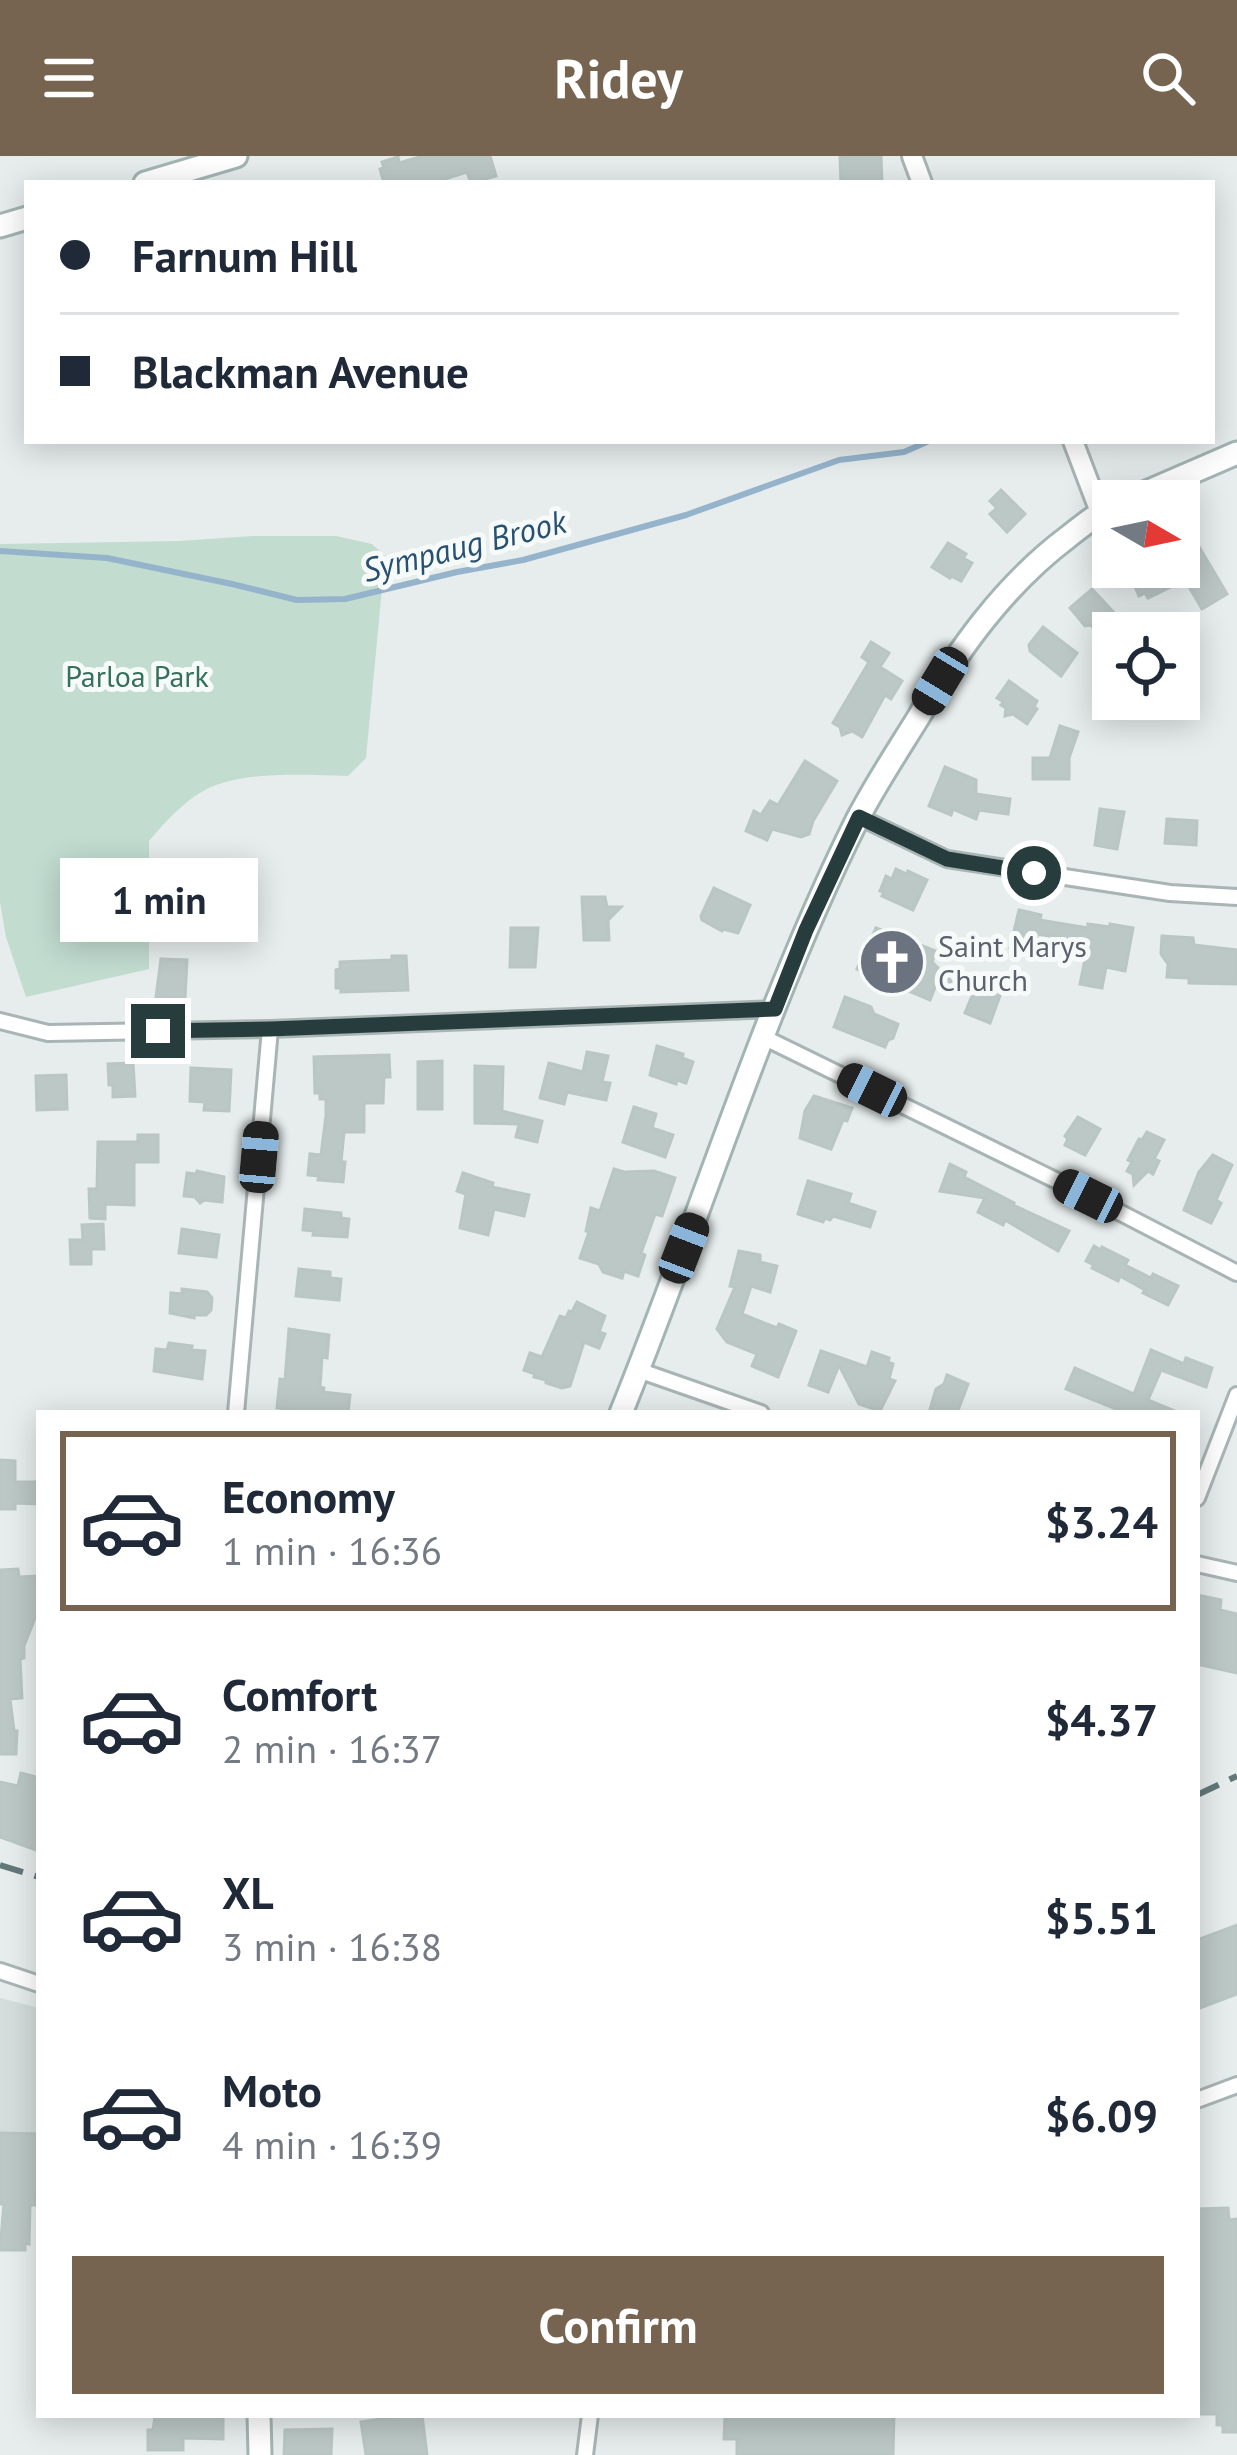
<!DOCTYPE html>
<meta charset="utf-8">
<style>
:root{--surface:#fff;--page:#f6f6f7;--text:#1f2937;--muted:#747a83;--line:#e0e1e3;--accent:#776450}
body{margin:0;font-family:"PT Sans",sans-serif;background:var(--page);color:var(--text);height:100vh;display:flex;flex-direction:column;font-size:45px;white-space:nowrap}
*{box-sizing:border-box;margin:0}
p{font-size:39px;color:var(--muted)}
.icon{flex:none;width:66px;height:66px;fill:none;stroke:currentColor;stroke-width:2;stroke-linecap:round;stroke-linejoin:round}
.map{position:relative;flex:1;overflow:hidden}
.side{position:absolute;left:36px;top:1254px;width:1164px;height:1008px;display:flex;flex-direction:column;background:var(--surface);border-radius:0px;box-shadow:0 6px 30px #0003}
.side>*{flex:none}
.top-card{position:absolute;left:24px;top:24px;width:1191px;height:264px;border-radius:0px;box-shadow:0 6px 30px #0003;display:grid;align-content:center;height:264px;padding:0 36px;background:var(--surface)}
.needle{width:78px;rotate:99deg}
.controls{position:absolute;left:1092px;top:324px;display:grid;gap:24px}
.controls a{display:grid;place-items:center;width:108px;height:108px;border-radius:0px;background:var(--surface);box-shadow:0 6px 30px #0003;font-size:60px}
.end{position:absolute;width:54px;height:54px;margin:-27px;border:15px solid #273d3d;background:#fff;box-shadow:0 0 0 6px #fff}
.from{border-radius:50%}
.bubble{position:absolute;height:84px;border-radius:0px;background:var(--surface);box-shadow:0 6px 30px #0003;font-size:39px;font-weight:700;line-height:84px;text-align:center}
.car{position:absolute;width:36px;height:72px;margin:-36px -18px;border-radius:15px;box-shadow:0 0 9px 3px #0007;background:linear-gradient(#222 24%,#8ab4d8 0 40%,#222 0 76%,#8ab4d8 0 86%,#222 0)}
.top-card b{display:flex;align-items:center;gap:42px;height:114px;font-size:45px}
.top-card b+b{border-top:3px solid var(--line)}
.top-card i{width:30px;height:30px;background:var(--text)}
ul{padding:21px 0 0;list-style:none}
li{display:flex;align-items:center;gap:36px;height:180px;margin:0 24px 18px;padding:0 12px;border:6px solid transparent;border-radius:0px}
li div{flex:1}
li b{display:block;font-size:45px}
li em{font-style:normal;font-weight:700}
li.selected{border-color:var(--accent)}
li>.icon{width:108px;height:108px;stroke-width:1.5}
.button{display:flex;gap:24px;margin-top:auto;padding:24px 36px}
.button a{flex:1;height:138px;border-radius:0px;background:var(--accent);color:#fff;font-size:48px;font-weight:700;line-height:138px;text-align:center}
header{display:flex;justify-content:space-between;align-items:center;height:156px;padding:0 36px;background:var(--accent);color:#fff;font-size:54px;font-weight:700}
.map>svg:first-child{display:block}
.built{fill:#d4dddb}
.green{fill:#c2dcd0}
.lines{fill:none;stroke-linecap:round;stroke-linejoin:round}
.stream{stroke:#95b4cb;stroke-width:6}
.building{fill:#bcc8c6;stroke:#b9c6c4;stroke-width:3}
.minor-casing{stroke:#a9b5b4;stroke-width:20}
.tertiary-casing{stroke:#a9b5b4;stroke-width:24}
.secondary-casing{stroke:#a3b5b3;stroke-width:27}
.minor{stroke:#fff;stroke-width:14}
.tertiary{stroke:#fff;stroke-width:18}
.secondary{stroke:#fff;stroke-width:21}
.rail{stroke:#627879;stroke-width:6;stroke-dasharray:24 12;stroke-linecap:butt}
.route{stroke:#273d3d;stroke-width:15}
.labels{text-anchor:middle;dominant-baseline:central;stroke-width:10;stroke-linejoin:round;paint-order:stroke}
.park-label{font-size:30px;fill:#35705c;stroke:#f6faf9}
.worship-label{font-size:30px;fill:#5b616d;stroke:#f6faf9;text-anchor:start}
.water-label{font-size:33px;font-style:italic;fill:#275173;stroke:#f6faf9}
</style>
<header><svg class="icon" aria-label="menu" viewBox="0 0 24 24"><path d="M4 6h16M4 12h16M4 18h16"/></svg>Ridey<svg class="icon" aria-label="search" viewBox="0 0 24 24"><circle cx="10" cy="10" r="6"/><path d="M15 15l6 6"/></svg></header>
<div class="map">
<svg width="1237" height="2299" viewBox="0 0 1237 2299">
<rect width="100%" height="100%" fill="#e6edec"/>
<path class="built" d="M0,1842l39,10v161l-39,-9z"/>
<path class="green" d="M253,380h83l36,8 13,12 -19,202 -18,18c-40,-1 -107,-6 -143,14 -22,12 -40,32 -56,51v128l-123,28 -20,-60 -6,-35v-358l179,-3z"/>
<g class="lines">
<path class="stream" d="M0,395l107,7 125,26 65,16 48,-1 112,-27 66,-12 163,-45 153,-55 65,-8 25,-11"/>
</g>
<g class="building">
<path d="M423,0h67l6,20 -25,7 -4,-11 -35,11h-48l-4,-14 4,-1 -2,-6 16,-5 1,6z"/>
<path d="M840,0h41l1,27h-41z"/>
<path d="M1001,334l24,24 -18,18 -17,-18 7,-6 -7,-7z"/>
<path d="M1179,357l48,81 -25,15 -17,-29 -37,18 -3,-5 -6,3 -12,-29h52z"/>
<path d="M948,387l18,11 -3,4 9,5 -11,18 -10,-5 -1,2 -18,-11z"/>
<path d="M1092,433l27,29 -20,17 -8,-10 -6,1 -15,-18z"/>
<path d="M1043,471l34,26 -16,23 -31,-25 -1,-6z"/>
<path d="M871,486l18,11 -9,14 22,14 -11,18 -6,-4 -23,42 -10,-6 -10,4 -2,-8 -7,-4 36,-61 -7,-5z"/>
<path d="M1009,525l28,20 -3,6 3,2 -10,15 -14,-10 -8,2 1,-8 -5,-3 3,-3 -7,-4z"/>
<path d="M1060,570l18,6 -9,26v21h-36v-21h17z"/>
<path d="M805,605l32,20 -24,40 -4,13 -8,3 -29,-8 -5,11 -21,-9 8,-20 7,4 9,-14 8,4z"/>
<path d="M945,611l31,13v14l34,5 -2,15 -29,-4 -3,9 -23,-10 -2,6 -22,-9z"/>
<path d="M1100,653l24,3 -7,37 -22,-4z"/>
<path d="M1167,663l30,2 -1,24 -31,-2z"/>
<path d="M896,713l11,5 1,-3 19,9 -14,30 -31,-14 2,-4 -4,-1 6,-15 6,3z"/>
<path d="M714,732l36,17 -12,28 -15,-4 -1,2 -20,-11 -1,-4z"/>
<path d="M582,741h23l2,10h14l-13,13 1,20h-25z"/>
<path d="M1019,754l22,5 -1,5 48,8v-4l22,3v-3l23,4 -8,43 -19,-4 -4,21 -22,-4 6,-29 -1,-4 -17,-3 2,-8 -32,-6 -5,19 -23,-5z"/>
<path d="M511,772h27l-3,39h-25z"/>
<path d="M876,772l60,23 -4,11 20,20h-15l-7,18 -73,-31z"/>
<path d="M1162,780l31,2 1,7 43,5v34l-48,-1v-5l-22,-1 1,-13 -7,-10z"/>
<path d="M392,800h14l2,34 -67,2v-4h-5v-18l4,-1v-7l52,-2z"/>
<path d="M161,803l26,1 -2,38 -29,-1z"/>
<path d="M977,828l24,9 -11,30 -25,-10z"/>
<path d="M845,841l26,10 3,7 24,10 -5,14 -5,2 -3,7 -51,-20z"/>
<path d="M657,890l26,8 -1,4 11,4 -7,21 -9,-3 -1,4 -26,-9z"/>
<path d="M587,896l21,4 -6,26 8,1 -4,17 -39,-8 -3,12 -24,-6 9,-35 34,9z"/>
<path d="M389,899l1,22h-6l-1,26h-19v29h-20l-3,30h4l-2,20 -25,-2 1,-4 -11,-1 2,-21 11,1 5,-39v-17h-6v-6h-5l-1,-36z"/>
<path d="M442,905v48h-24v-47z"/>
<path d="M133,907l2,33 -22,1v-12h-4l-1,-21z"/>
<path d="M475,910l28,1 -1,44 40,10 -5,21 -21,-5 3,-13 -44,-1z"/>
<path d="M191,912l40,2 -2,41 -25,-1 1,-8 -15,-1z"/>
<path d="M66,919l1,34 -30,1 -1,-34z"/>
<path d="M814,940l38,12 -5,13 -4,-1 -12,29 -31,-11 5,-27z"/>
<path d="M634,951l22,7 -4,14 21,7 -8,22 -42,-15z"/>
<path d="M1078,961l22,12 -15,26 -20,-10 3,-6 -3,-3z"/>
<path d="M1147,976l17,8 -10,19 5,2 -6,13 -5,-3 -14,14 -1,-11 -6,-3 5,-9 -4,-2 11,-21 3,1z"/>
<path d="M138,979h20v27h-24v43l-29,-1v15l-15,-1 -1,-29h8l1,-47h40z"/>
<path d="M1213,999l19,10 -16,35 5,3 -10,20 -27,-13 15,-38z"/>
<path d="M950,1008l16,8 -2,5 50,26 -1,2 56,26 -11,20 -53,-31 -2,5 -25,-13 7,-14 -45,-7z"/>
<path d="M614,1013l10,3 30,-1 21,7 -13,38 -7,-2 -14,39 4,2 -7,21 -14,-5 -2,7 -19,-6 -4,-8 -19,-6 9,-26 -3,-1 5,-23 9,3z"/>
<path d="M197,1015l27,6 -2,25 -18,-2 -4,3 -5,-6 -11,-1 3,-23 9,1z"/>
<path d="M463,1017l30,10 -1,4 37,8 -5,21 -30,-7 -6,26 -28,-7 6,-34 -9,-3z"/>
<path d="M808,1025l43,13 -3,9 27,9 -5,15 -37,-11 -3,4 -5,-2 -2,4 -25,-8z"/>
<path d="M305,1053l36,4v5l8,1 -2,18 -34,-2 1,-4 -11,-1z"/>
<path d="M103,1068l1,25h-13v15h-20l-1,-24h13l-1,-15z"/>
<path d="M182,1073l37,6 -3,22 -37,-4z"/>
<path d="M1094,1090l7,4 1,-3 26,13 -3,5 26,13 2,-4 25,12 -10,19 -25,-12 2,-3 -25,-14 -2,5 -26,-13 2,-3 -8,-4z"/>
<path d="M739,1095l21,4v7l17,4 -7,26 -19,-6 -9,28 35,14 2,-4 17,7 -18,46 -26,-11 5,-12 -30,-12 -10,-13 18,-42 -5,-1z"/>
<path d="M299,1113l31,3v6l11,1 -2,21 -43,-4z"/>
<path d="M182,1133l25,3 5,6 -1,12 -5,5h-12v3l-24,-5 1,-20 11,1z"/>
<path d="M577,1146l28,14 -6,16 6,2 -6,14 -15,-6 -14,44 -8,2 -16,-5v-3l-12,-3 1,-3 -11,-4 6,-17 12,4 18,-41 6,2 3,-7 3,1z"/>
<path d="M289,1173l40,6 -2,23 -5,-1 -2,30 4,1 -1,4 27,3 -2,18h-29l-42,-5 3,-29 5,1z"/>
<path d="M169,1187l23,3 -1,4 14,1 -3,28 -48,-8 2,-22 11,1z"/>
<path d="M1151,1194l33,14 2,-6 26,10 -6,19 -45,-17 -13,30 31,13h-53l-60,-24 9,-21 59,26z"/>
<path d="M821,1195l46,16 5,-15 17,6 -1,4 5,2 -4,15 6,2 -15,30 -21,-7 -20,-39 -11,27 -19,-7z"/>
<path d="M947,1219l21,9 -11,29h-28l7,-24 8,-5z"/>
<path d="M0,1304l15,1v21h24v22l-24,-1v6h-15z"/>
<path d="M18,1413l1,8 17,-1 1,37 -13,33v12l-4,1 2,39 -12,1 4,32h3l-1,23h-16v-184z"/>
<path d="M1197,1439l24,5 -1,10 17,4v59l-40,-9z"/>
<path d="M21,1617l18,5v73l-39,-14v-55l18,4z"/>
<path d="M1237,1769v69l-40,15v-69z"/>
<path d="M0,1977l39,1v56h-4v15h-5l-1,39 -4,-1v7h-25l4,-46h-4z"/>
<path d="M1228,2052l1,12 8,-1v213h-14v-7h-6v-11h-20v-205z"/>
<path d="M163,2259h60v24l-40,-1v12h-35v-20h5l2,-13z"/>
<path d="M408,2259h14l5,40h-61l-5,-33z"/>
<path d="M725,2259h169l-1,40h-156v-16h-13z"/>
<path d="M332,2273l-1,26h-47l1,-25z"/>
</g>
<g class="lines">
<g class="minor-casing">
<g id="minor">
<path d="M859,661l88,42 223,34 67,4"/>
<path d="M0,865l48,12 222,-4 505,-20"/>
<path d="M763,881l325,159 149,77"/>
<path d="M638,1214l123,43"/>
<path d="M236,1257l34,-384"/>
<path d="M1197,1342l40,-103"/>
<path d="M1197,1408l40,9"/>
<path d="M0,1815l39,13"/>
<path d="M1197,1944l40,-15"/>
<path d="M585,2299l5,-40"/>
</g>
</g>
<g class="tertiary-casing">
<g id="tertiary">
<path d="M912,0l10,27"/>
<path d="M1073,285l27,71"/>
</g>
</g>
<g class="secondary-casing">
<g id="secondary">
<path d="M145,27l91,-27"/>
<path d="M0,70l27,-8"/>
<path d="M1126,345l111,-48"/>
<path d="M621,1257c80,-197 141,-402 236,-593 18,-35 40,-68 61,-102 40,-68 86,-133 150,-181 14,-11 28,-23 45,-30"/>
<path d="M259,2259l1,40"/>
</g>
</g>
<use href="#minor" class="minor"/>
<use href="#tertiary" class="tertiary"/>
<use href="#secondary" class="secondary"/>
<g class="rail">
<path d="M1197,1639l40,-19"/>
<path d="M0,1709l39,12"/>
</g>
</g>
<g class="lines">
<path class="route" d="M158,875l112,-2 505,-20 31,-79 53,-113 88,42 87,14"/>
</g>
<defs>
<g id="church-disc" transform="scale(3.45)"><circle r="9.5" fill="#6b7280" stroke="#f6faf9"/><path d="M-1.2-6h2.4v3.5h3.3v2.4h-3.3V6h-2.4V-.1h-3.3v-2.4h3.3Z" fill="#fff"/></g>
</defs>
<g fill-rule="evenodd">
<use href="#church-disc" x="892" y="806"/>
</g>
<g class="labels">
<g class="park-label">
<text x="137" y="519">Parloa Park</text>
</g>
<g class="worship-label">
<text x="938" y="789">Saint Marys<tspan x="938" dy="34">Church</tspan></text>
</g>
<g class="water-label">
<text transform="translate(464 389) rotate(-14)">Sympaug Brook</text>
</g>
</g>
</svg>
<div class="controls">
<a><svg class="needle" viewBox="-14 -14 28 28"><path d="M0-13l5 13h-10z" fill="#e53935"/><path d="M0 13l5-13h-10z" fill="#747a83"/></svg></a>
<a><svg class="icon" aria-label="locate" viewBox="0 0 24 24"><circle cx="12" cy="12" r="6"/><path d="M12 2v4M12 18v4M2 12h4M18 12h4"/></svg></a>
</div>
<i class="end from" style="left:1034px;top:717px"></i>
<i class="end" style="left:158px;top:875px"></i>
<div class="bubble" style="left:60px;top:702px;width:198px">1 min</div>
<i class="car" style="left:940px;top:525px;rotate:211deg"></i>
<i class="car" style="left:872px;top:934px;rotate:296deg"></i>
<i class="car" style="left:259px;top:1001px;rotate:5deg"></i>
<i class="car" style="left:1088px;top:1040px;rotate:296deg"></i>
<i class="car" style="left:684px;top:1092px;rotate:21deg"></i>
<div class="top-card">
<b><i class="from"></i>Farnum Hill</b>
<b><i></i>Blackman Avenue</b>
</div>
<section class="side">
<ul>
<li class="selected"><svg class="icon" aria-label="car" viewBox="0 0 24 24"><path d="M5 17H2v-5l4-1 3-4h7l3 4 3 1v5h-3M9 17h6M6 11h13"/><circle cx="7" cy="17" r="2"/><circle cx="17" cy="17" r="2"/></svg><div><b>Economy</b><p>1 min · 16:36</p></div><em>$3.24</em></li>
<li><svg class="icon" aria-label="car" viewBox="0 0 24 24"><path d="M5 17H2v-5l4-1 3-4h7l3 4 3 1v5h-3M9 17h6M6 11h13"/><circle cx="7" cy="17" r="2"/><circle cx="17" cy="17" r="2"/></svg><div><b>Comfort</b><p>2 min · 16:37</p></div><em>$4.37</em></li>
<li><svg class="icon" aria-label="car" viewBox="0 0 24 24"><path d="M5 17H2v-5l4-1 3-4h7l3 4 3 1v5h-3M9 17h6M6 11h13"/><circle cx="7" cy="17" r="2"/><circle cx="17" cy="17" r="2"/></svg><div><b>XL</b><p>3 min · 16:38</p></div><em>$5.51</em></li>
<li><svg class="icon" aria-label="car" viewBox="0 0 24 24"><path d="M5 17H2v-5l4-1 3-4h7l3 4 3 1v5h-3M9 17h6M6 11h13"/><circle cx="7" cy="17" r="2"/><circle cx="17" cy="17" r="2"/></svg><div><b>Moto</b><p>4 min · 16:39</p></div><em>$6.09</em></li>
</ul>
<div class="button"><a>Confirm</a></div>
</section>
</div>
